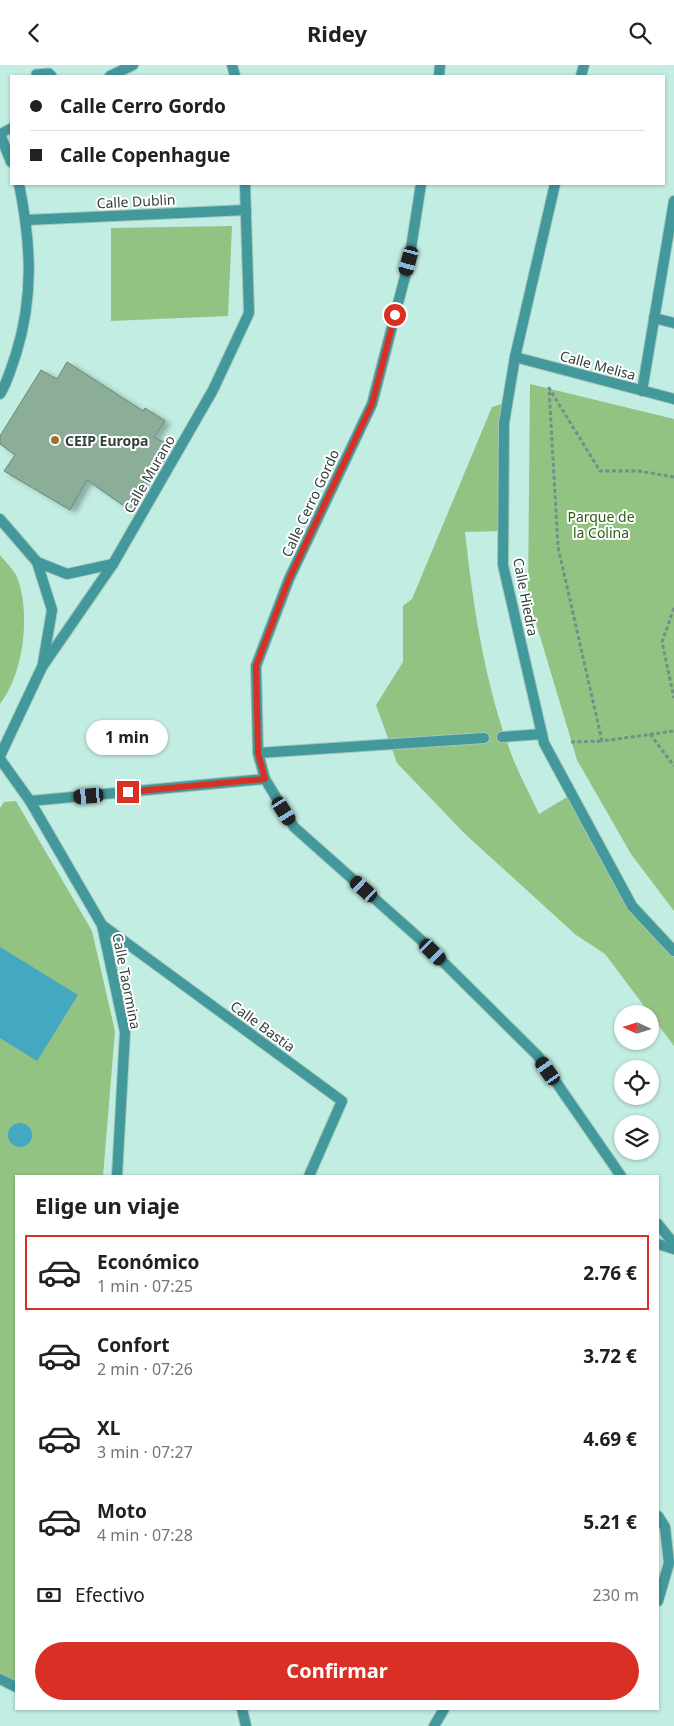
<!DOCTYPE html>
<html lang="es">
<meta charset="utf-8">
<style>
:root{--surface:#fff;--page:#f6f6f6;--text:#202124;--muted:#757577;--line:#e0e0e0;--accent:#d93025}
body{margin:0;font-family:"Noto Sans",sans-serif;background:var(--page);color:var(--text);height:100vh;display:flex;flex-direction:column;font-size:19px;white-space:nowrap}
*{box-sizing:border-box;margin:0}
p{font-size:16px;color:var(--muted)}
.icon{flex:none;width:28px;height:28px;fill:none;stroke:currentColor;stroke-width:2;stroke-linecap:round;stroke-linejoin:round}
.map{position:relative;flex:1;overflow:hidden}
.sheet{position:absolute;left:15px;top:1110px;width:644px;height:535px;display:flex;flex-direction:column;background:var(--surface);border-radius:0px;box-shadow:0 1px 4px #0004}
.sheet>*{flex:none}
.guide{position:absolute;left:10px;top:10px;width:655px;height:110px;border-radius:0px;box-shadow:0 1px 4px #0004;display:grid;align-content:center;height:110px;padding:0 20px;background:var(--surface)}
.needle{width:32px;rotate:274deg}
.controls{position:absolute;left:614px;top:940px;display:grid;gap:10px}
.controls a{display:grid;place-items:center;width:45px;height:45px;border-radius:50%;background:var(--surface);box-shadow:0 1px 4px #0004;font-size:25px}
.end{position:absolute;width:22px;height:22px;margin:-11px;border:6px solid #d93025;background:#fff;box-shadow:0 0 0 2px #fff}
.from{border-radius:50%}
.bubble{position:absolute;height:35px;border-radius:18px;background:var(--surface);box-shadow:0 1px 4px #0004;font-size:16px;font-weight:700;line-height:35px;text-align:center}
.car{position:absolute;width:15px;height:30px;margin:-15px -8px;border-radius:6px;box-shadow:0 0 4px 1px #0007;background:linear-gradient(#222 24%,#8ab4d8 0 40%,#222 0 76%,#8ab4d8 0 86%,#222 0)}
.guide b{display:flex;align-items:center;gap:18px;height:48px;font-size:19px}
.guide b+b{border-top:1px solid var(--line)}
.guide i{width:12px;height:12px;background:var(--text)}
ul{padding:0;list-style:none}
li{display:flex;align-items:center;gap:15px;height:75px;margin:0 10px 8px;padding:0 10px;border:2px solid transparent;border-radius:0px}
li div{flex:1}
li b{display:block;font-size:19px}
li em{font-style:normal;font-weight:700}
li.active{border-color:var(--accent)}
li>.icon{width:45px;height:45px;stroke-width:1.5}
h2{padding:0 20px;font-size:22px;line-height:60px}
.pay{display:flex;align-items:center;gap:12px;height:55px;padding:0 20px;font-size:19px}
.pay p{margin-inline-start:auto}
.button{display:flex;gap:10px;margin-top:auto;padding:10px 20px}
.button a{flex:1;height:58px;border-radius:30px;background:var(--accent);color:#fff;font-size:20px;font-weight:700;line-height:58px;text-align:center}
header{display:flex;justify-content:space-between;align-items:center;height:65px;padding:0 20px;background:var(--surface);font-size:22px;font-weight:700}
.map>svg:first-child{display:block}
.green{fill:#93c382}
.water{fill:#44a8c0}
.building{fill:#8cad98;stroke:#688874;filter:url(#shadow)}
.lines{fill:none;stroke-linecap:round;stroke-linejoin:round}
.service-casing{stroke:#a2c7bd;stroke-width:11}
.pedestrian-casing{stroke:#a2c7bd;stroke-width:12}
.minor-casing{stroke:#a2c7bd;stroke-width:12}
.path{stroke:#739088;stroke-width:3;stroke-dasharray:4 2.5;stroke-linecap:butt}
.service{stroke:#42989a;stroke-width:9}
.pedestrian{stroke:#42989a;stroke-width:10}
.minor{stroke:#42989a;stroke-width:10}
.route{stroke:#d93025;stroke-width:6}
.poi-dot{fill:#9e7323;stroke:#fff;stroke-width:2}
.labels{text-anchor:middle;dominant-baseline:central;stroke-width:4;stroke-linejoin:round;paint-order:stroke}
.street-label{font-size:14px;fill:#30413c;stroke:#fff}
.poi-label{font-size:14px;font-weight:bold;fill:#30413c;stroke:#fff;text-anchor:start}
.park-label{font-size:14px;fill:#2c6112;stroke:#fff}
</style>
<header><svg class="icon" aria-label="back" viewBox="0 0 24 24"><path d="M15 5l-7 7 7 7"/></svg>Ridey<svg class="icon" aria-label="search" viewBox="0 0 24 24"><circle cx="10" cy="10" r="6"/><path d="M15 15l6 6"/></svg></header>
<div class="map">
<svg width="674" height="1661" viewBox="0 0 674 1661">
<defs>
<filter id="shadow"><feDropShadow dx="5.5" dy="3" stdDeviation="2.5" flood-color="#0004"/></filter>
</defs>
<rect width="100%" height="100%" fill="#c2ede2"/>
<g class="green">
<path d="M232,161l-4,90 -117,5v-93z"/>
<path d="M530,319l144,35v492l-43,-57 -54,-94 -49,-164z"/>
<path d="M508,337l-5,129 -38,1c8,73 19,147 44,216 8,23 20,44 30,66l33,-20 60,112 42,45v95l-69,-92 -29,-19 -112,-102 -67,-70 -21,-58 27,-43v-56l9,-7 80,-192z"/>
<path d="M0,490c6,7 13,14 17,22 14,36 7,96 -17,127z"/>
<path d="M16,736l76,130 23,100 -12,145h-87v511l-16,-8v-871l4,-6z"/>
</g>
<g class="water">
<path d="M0,882l78,48 -41,66 -37,-23z"/>
<circle cx="20" cy="1070" r="12"/>
</g>
<path class="building" d="M67,297l76,49 2,-3 20,13 -11,16 13,7 -40,64 -40,-28 -17,30 -66,-39 11,-16 -15,-11v-8l41,-66 16,9z"/>
<g class="lines">
<g class="service-casing">
<g id="service">
<path d="M36,9l13,-1 3,3"/>
<path d="M0,69l11,-6"/>
</g>
</g>
<g class="pedestrian-casing">
<g id="pedestrian">
<path d="M110,11l23,-11"/>
<path d="M502,672l40,-3"/>
<path d="M258,688l226,-15"/>
</g>
</g>
<g class="minor-casing">
<g id="minor">
<path d="M232,0l3,11"/>
<path d="M439,11l1,-11"/>
<path d="M581,11l3,-11"/>
<path d="M0,69l11,28"/>
<path d="M421,119l-12,77 -37,143 -83,175 -33,87 2,87 7,26 29,48 126,112 118,117 83,120"/>
<path d="M555,119l-40,173 -11,66 -1,142 41,178 88,163 42,45"/>
<path d="M26,155l220,-10"/>
<path d="M654,253l20,5"/>
<path d="M515,292l159,42"/>
<path d="M642,326l32,-190"/>
<path d="M0,329c8,-13 11,-26 16,-40 18,-58 15,-111 3,-170"/>
<path d="M0,454l37,43 15,48 -9,53"/>
<path d="M37,497l30,12 46,-10"/>
<path d="M0,691l42,-89 71,-103 100,-174 36,-77 -4,-129"/>
<path d="M0,694l30,42 72,124 23,107 -8,144"/>
<path d="M30,736l235,-22"/>
<path d="M102,860l240,176 -33,75"/>
<path d="M658,1159l16,20"/>
<path d="M658,1179l16,5"/>
<path d="M658,1451l7,11 4,36 -11,38"/>
<path d="M0,1614l16,8"/>
<path d="M242,1644l4,17"/>
<path d="M434,1661l10,-17"/>
</g>
</g>
<g class="path">
<path d="M674,412l-35,-6h-39l-51,-83 9,159 44,194 72,-10"/>
<path d="M674,543l-12,34 12,56"/>
<path d="M650,669l24,32"/>
<path d="M571,677l31,-1"/>
</g>
<use href="#service" class="service"/>
<use href="#pedestrian" class="pedestrian"/>
<use href="#minor" class="minor"/>
</g>
<g class="lines">
<path class="route" d="M128,727l137,-13 -7,-26 -2,-87 33,-87 83,-175 23,-89"/>
</g>
<circle class="poi-dot" cx="55" cy="375" r="5"/>
<g class="labels">
<g class="street-label">
<text transform="translate(136 136) rotate(-3)">Calle Dublin</text>
<text transform="translate(598 300) rotate(15)">Calle Melisa</text>
<text transform="translate(149 409) rotate(-60)">Calle Murano</text>
<text transform="translate(310 438) rotate(-65)">Calle Cerro Gordo</text>
<text transform="translate(526 532) rotate(79)">Calle Hiedra</text>
<text transform="translate(127 916) rotate(79)">Calle Taormina</text>
<text transform="translate(263 961) rotate(36)">Calle Bastia</text>
</g>
<g class="poi-label">
<text x="65" y="375">CEIP Europa</text>
</g>
<g class="park-label">
<text x="601" y="451">Parque de<tspan x="601" dy="16">la Colina</tspan></text>
</g>
</g>
</svg>
<div class="controls">
<a><svg class="needle" viewBox="-14 -14 28 28"><path d="M0-13l5 13h-10z" fill="#e53935"/><path d="M0 13l5-13h-10z" fill="#757577"/></svg></a>
<a><svg class="icon" aria-label="locate" viewBox="0 0 24 24"><circle cx="12" cy="12" r="6"/><path d="M12 2v4M12 18v4M2 12h4M18 12h4"/></svg></a>
<a><svg class="icon" aria-label="layers" viewBox="0 0 24 24"><path d="M12 4l9 5-9 5-9-5zM3 14l9 5 9-5"/></svg></a>
</div>
<i class="end from" style="left:395px;top:250px"></i>
<i class="end" style="left:128px;top:727px"></i>
<div class="bubble" style="left:86px;top:655px;width:82px">1 min</div>
<i class="car" style="left:409px;top:196px;rotate:195deg"></i>
<i class="car" style="left:89px;top:731px;rotate:265deg"></i>
<i class="car" style="left:284px;top:746px;rotate:148deg"></i>
<i class="car" style="left:364px;top:824px;rotate:312deg"></i>
<i class="car" style="left:433px;top:887px;rotate:135deg"></i>
<i class="car" style="left:548px;top:1006px;rotate:325deg"></i>
<div class="guide">
<b><i class="from"></i>Calle Cerro Gordo</b>
<b><i></i>Calle Copenhague</b>
</div>
<section class="sheet">
<h2>Elige un viaje</h2>
<ul>
<li class="active"><svg class="icon" aria-label="car" viewBox="0 0 24 24"><path d="M5 17H2v-5l4-1 3-4h7l3 4 3 1v5h-3M9 17h6M6 11h13"/><circle cx="7" cy="17" r="2"/><circle cx="17" cy="17" r="2"/></svg><div><b>Económico</b><p>1 min · 07:25</p></div><em>2.76 €</em></li>
<li><svg class="icon" aria-label="car" viewBox="0 0 24 24"><path d="M5 17H2v-5l4-1 3-4h7l3 4 3 1v5h-3M9 17h6M6 11h13"/><circle cx="7" cy="17" r="2"/><circle cx="17" cy="17" r="2"/></svg><div><b>Confort</b><p>2 min · 07:26</p></div><em>3.72 €</em></li>
<li><svg class="icon" aria-label="car" viewBox="0 0 24 24"><path d="M5 17H2v-5l4-1 3-4h7l3 4 3 1v5h-3M9 17h6M6 11h13"/><circle cx="7" cy="17" r="2"/><circle cx="17" cy="17" r="2"/></svg><div><b>XL</b><p>3 min · 07:27</p></div><em>4.69 €</em></li>
<li><svg class="icon" aria-label="car" viewBox="0 0 24 24"><path d="M5 17H2v-5l4-1 3-4h7l3 4 3 1v5h-3M9 17h6M6 11h13"/><circle cx="7" cy="17" r="2"/><circle cx="17" cy="17" r="2"/></svg><div><b>Moto</b><p>4 min · 07:28</p></div><em>5.21 €</em></li>
</ul>
<div class="pay"><svg class="icon" aria-label="cash" viewBox="0 0 24 24"><path d="M3 7h18v10H3z"/><circle cx="12" cy="12" r="2"/></svg>Efectivo<p>230 m</p></div>
<div class="button"><a>Confirmar</a></div>
</section>
</div>
